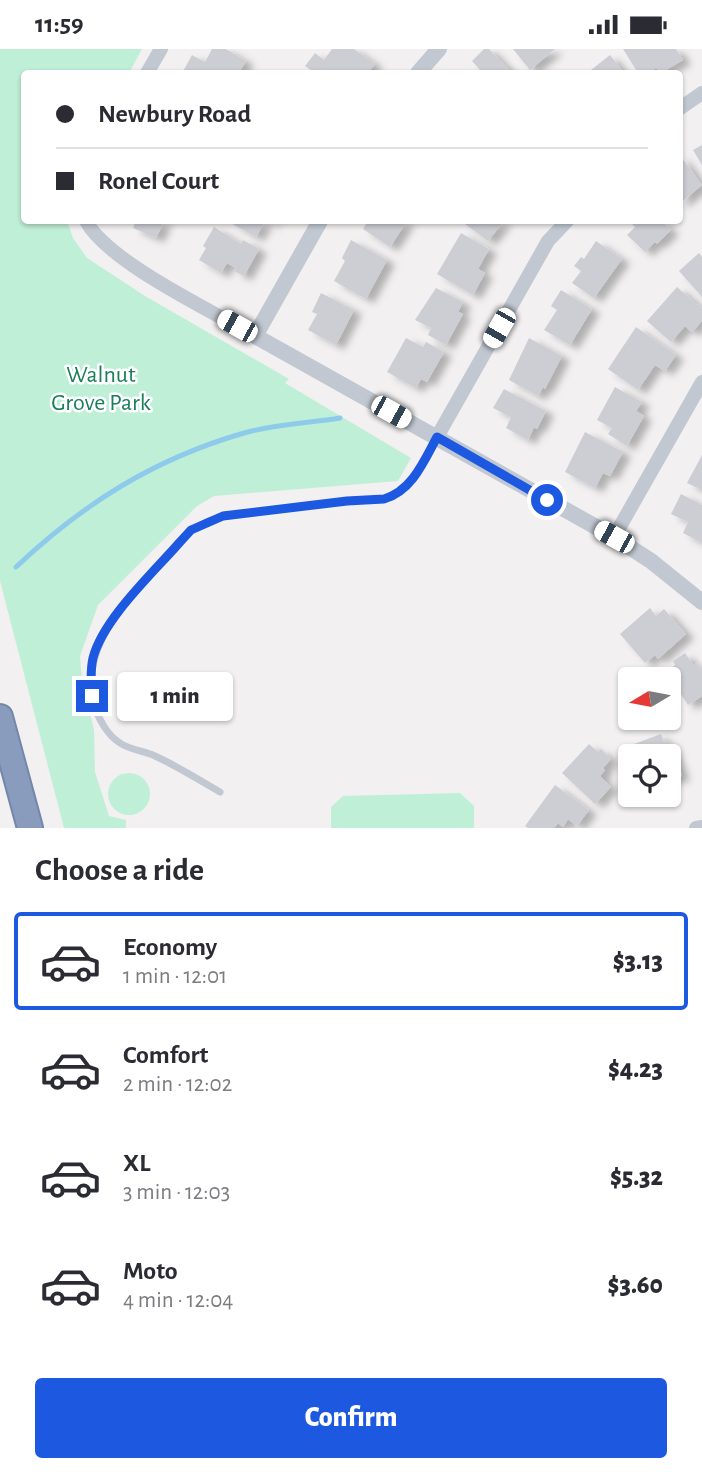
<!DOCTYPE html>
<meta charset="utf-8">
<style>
:root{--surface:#fff;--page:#f2f2f3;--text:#2b2b33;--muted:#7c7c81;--line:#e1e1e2;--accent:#1d59e0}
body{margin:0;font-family:"Alegreya Sans",sans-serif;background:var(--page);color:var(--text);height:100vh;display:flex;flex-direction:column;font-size:26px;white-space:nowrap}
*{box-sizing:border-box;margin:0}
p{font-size:23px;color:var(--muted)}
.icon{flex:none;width:38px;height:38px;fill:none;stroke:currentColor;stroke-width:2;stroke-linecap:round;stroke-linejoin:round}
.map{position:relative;height:779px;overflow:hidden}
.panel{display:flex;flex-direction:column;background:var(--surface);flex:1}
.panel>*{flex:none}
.banner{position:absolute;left:21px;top:21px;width:662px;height:154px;border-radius:7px;box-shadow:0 2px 5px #0004;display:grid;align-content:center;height:154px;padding:0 35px;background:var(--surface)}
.needle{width:46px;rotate:260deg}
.fabs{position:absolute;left:618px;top:618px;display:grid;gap:14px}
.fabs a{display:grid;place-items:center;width:63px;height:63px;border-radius:7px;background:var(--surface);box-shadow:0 2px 5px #0004;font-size:35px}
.end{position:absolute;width:32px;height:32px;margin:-16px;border:9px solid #1d59e0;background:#fff;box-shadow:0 0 0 4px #fff}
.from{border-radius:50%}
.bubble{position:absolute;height:49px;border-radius:7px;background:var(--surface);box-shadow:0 2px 5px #0004;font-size:23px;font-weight:800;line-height:49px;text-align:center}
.car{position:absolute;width:21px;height:42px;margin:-21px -10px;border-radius:9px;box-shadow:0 0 5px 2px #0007;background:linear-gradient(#fff 24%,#345 0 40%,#fff 0 76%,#345 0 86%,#fff 0)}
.banner b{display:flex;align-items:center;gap:24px;height:66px;font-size:26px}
.banner b+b{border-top:2px solid var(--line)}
.banner i{width:18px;height:18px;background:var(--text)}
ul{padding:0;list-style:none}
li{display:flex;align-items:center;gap:21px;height:98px;margin:0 14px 10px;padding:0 21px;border:4px solid transparent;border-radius:7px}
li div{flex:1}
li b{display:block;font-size:26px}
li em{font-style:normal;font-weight:800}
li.on{border-color:var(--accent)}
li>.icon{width:63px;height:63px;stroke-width:1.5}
h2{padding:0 35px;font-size:32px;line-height:84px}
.button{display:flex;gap:14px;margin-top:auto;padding:14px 35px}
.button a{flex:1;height:80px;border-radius:7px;background:var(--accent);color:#fff;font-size:28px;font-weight:800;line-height:80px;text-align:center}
.status{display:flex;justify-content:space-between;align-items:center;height:49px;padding:0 35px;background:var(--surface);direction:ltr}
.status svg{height:19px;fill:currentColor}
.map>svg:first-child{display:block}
.green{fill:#c0efd8}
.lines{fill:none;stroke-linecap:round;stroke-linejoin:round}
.stream{stroke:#8ecbeb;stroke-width:5}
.building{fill:#cdced4;filter:url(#shadow)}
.motorway-casing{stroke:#7487a9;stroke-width:28}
.service{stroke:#c1c8d1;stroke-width:7}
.minor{stroke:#c1c8d1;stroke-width:14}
.tertiary{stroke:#c1c8d1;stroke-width:16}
.motorway{stroke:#899cbd;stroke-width:24}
.route{stroke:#1d59e0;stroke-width:9}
.labels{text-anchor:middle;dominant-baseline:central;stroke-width:5;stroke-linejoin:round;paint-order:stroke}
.park-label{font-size:24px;fill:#197e59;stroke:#fff}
</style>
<div class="status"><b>11:59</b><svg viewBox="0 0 49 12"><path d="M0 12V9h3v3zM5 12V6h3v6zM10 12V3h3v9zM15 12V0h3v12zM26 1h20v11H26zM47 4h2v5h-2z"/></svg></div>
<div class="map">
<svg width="702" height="779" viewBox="0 0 702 779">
<defs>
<filter id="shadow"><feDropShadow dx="8" dy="4.5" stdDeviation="3.5" flood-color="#0004"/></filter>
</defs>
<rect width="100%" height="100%" fill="#f2f0f0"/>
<g class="green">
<path d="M0,0h142l-13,24h-105v148h43l6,17 14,20 58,38 144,83 -4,4 126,75 -13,23 -184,15 -17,10 -99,99 -18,51 2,24 12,50 1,42 14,44 17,4v8h-62l-64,-247z"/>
<circle cx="129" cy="745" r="21"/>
<path d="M460,744l14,13v22h-143v-21l12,-11z"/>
</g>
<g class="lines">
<path class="stream" d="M16,518c68,-64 138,-108 228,-134 31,-9 65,-10 96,-15"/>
</g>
<g class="building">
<path d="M212,0h14l20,12 -6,10 -3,-1 -2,3h-53l10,-18 13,7z"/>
<path d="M332,0h22l21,15 -7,9h-41l-6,-4 -6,4 -10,-7 10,-13 9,7z"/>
<path d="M484,0h5l23,24h-31l1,-1 -10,-11z"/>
<path d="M513,0h42l-25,21z"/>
<path d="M623,0h53l7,11 -22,13 -5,-5 -8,5h-10z"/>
<path d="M610,6l14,18h-30l-3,-3z"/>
<path d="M702,96v20l-9,-15z"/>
<path d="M679,105l23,31 -23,19z"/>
<path d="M136,172h28l-8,17 -23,-10z"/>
<path d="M227,172h47l-2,3 -7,-3 -9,16z"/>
<path d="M368,172h39l-17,26 -27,-18z"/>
<path d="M461,172h43l-16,20z"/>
<path d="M629,172h32l10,9 -14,14 -2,-2 -10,10 -18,-17 8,-8z"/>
<path d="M214,178l27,17 2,-4 16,9 -15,27 -10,-5 2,-3 -9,-5 -6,10 -22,-13 7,-12 -3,-2z"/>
<path d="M461,184l28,16 -11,20 7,4 -12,22 -36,-21z"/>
<path d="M351,191l36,20 -21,39 -32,-18 11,-20 -3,-3z"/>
<path d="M596,192l26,18 -28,39 -22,-15 9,-12 -7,-5 7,-9 3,2z"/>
<path d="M699,204l3,4v40l-23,-26z"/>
<path d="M677,238l25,22v12l-10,11 -7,-6 -14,16 -24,-21z"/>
<path d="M436,239l27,14 -5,10 5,2 -17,31 -18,-10 3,-7 -16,-8z"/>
<path d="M561,241l31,19 -22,36 -26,-15 13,-20 -6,-4z"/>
<path d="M321,244l33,17 -18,35 -28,-15 9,-16 -5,-2z"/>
<path d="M636,278l40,28 -11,16 -10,-6 -17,25 -30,-21z"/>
<path d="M406,289l17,9 3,-5 18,10 -17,30 -6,-3 -5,9 -29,-16z"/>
<path d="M529,289l33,18 -17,33 -2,-2 -5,9 -29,-16z"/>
<path d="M615,338l27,15 -6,9 8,5 -17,30 -19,-12 4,-6 -15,-8z"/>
<path d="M504,340l42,22 -9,18 -3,-2 -6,13 -22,-12 5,-11 -18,-9z"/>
<path d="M585,383l38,20 -13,24 -7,-3 -8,15 -30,-16z"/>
<path d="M702,406v35l-15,-7z"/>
<path d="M681,445l21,11v38l-19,-10 5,-11 -17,-8z"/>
<path d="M650,559l6,8 8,-7 22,25 -28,25 -3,-4 -10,8 -25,-29z"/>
<path d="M685,604l9,13 2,-3 4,7 2,-2v28l-14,9 -22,-34 9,-6 -2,-4z"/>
<path d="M661,685l3,8 5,-1 13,35 -14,5v-25h-39l-3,-9z"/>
<path d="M589,695l9,8 3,-3 10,10 -8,9 2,2 -5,6 11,11 -16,17 -33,-31z"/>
<path d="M555,736l34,25 -12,16 -9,-7 -5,8 -5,-4 -4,5h-26l-3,-2z"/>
</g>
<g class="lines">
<g class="motorway-casing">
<path id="motorway" d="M0,668l30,111"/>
</g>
<path class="service" d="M220,743c-21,-12 -43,-26 -65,-36 -11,-5 -25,-6 -35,-13 -13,-8 -22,-25 -26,-39 -18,-63 49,-119 86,-162l11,-12 17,-9 15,-5 124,-15 37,-2c28,-8 40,-38 53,-62"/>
<g class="minor">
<path d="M147,24l14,-24"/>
<path d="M679,60l23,-16"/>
<path d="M86,172c22,41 126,90 169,115"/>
<path d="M437,388l111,-196 19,-20"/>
<path d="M614,488l88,-155"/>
<path d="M696,779l6,-1"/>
</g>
<g class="tertiary">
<path d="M418,24l21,-24"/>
<path d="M320,172l-65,115 359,201 37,24 51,41"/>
</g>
<use href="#motorway" class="motorway"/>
</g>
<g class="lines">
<path class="route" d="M92,647c-1,-12 -2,-25 1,-38 10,-39 60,-85 87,-116l11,-12 32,-14 124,-15 37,-2c28,-8 40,-38 53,-62l110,63"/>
</g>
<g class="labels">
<g class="park-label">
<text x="101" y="326">Walnut<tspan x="101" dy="28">Grove Park</tspan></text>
</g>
</g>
</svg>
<div class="fabs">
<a><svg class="needle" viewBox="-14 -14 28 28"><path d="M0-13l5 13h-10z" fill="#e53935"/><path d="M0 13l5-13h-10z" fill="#7c7c81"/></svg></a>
<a><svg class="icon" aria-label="locate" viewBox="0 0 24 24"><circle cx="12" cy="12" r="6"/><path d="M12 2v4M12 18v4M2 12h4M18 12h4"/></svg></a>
</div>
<i class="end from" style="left:547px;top:451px"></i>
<i class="end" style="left:92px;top:647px"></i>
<div class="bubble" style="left:117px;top:623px;width:116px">1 min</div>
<i class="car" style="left:237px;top:277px;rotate:299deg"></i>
<i class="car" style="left:499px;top:279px;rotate:210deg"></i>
<i class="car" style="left:391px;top:363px;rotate:119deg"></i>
<i class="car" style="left:614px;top:488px;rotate:299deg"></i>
<div class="banner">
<b><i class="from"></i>Newbury Road</b>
<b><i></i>Ronel Court</b>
</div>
</div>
<section class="panel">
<h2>Choose a ride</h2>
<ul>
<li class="on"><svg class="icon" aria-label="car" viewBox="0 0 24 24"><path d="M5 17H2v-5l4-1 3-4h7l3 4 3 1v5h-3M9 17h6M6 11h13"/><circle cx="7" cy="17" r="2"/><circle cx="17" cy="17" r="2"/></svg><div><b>Economy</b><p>1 min · 12:01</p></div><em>$3.13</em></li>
<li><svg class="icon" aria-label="car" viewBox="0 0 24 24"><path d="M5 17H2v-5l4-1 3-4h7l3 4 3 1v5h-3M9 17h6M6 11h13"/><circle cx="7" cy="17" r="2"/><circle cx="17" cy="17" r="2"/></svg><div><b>Comfort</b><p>2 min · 12:02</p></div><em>$4.23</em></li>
<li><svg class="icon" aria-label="car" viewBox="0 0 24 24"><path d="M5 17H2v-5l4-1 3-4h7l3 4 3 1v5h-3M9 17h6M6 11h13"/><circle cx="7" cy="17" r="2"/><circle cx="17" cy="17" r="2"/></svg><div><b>XL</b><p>3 min · 12:03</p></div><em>$5.32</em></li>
<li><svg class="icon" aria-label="car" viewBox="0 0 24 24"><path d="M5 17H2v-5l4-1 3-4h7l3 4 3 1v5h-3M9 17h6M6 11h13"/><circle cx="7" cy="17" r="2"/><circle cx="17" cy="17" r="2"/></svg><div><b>Moto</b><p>4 min · 12:04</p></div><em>$3.60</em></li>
</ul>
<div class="button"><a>Confirm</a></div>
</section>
